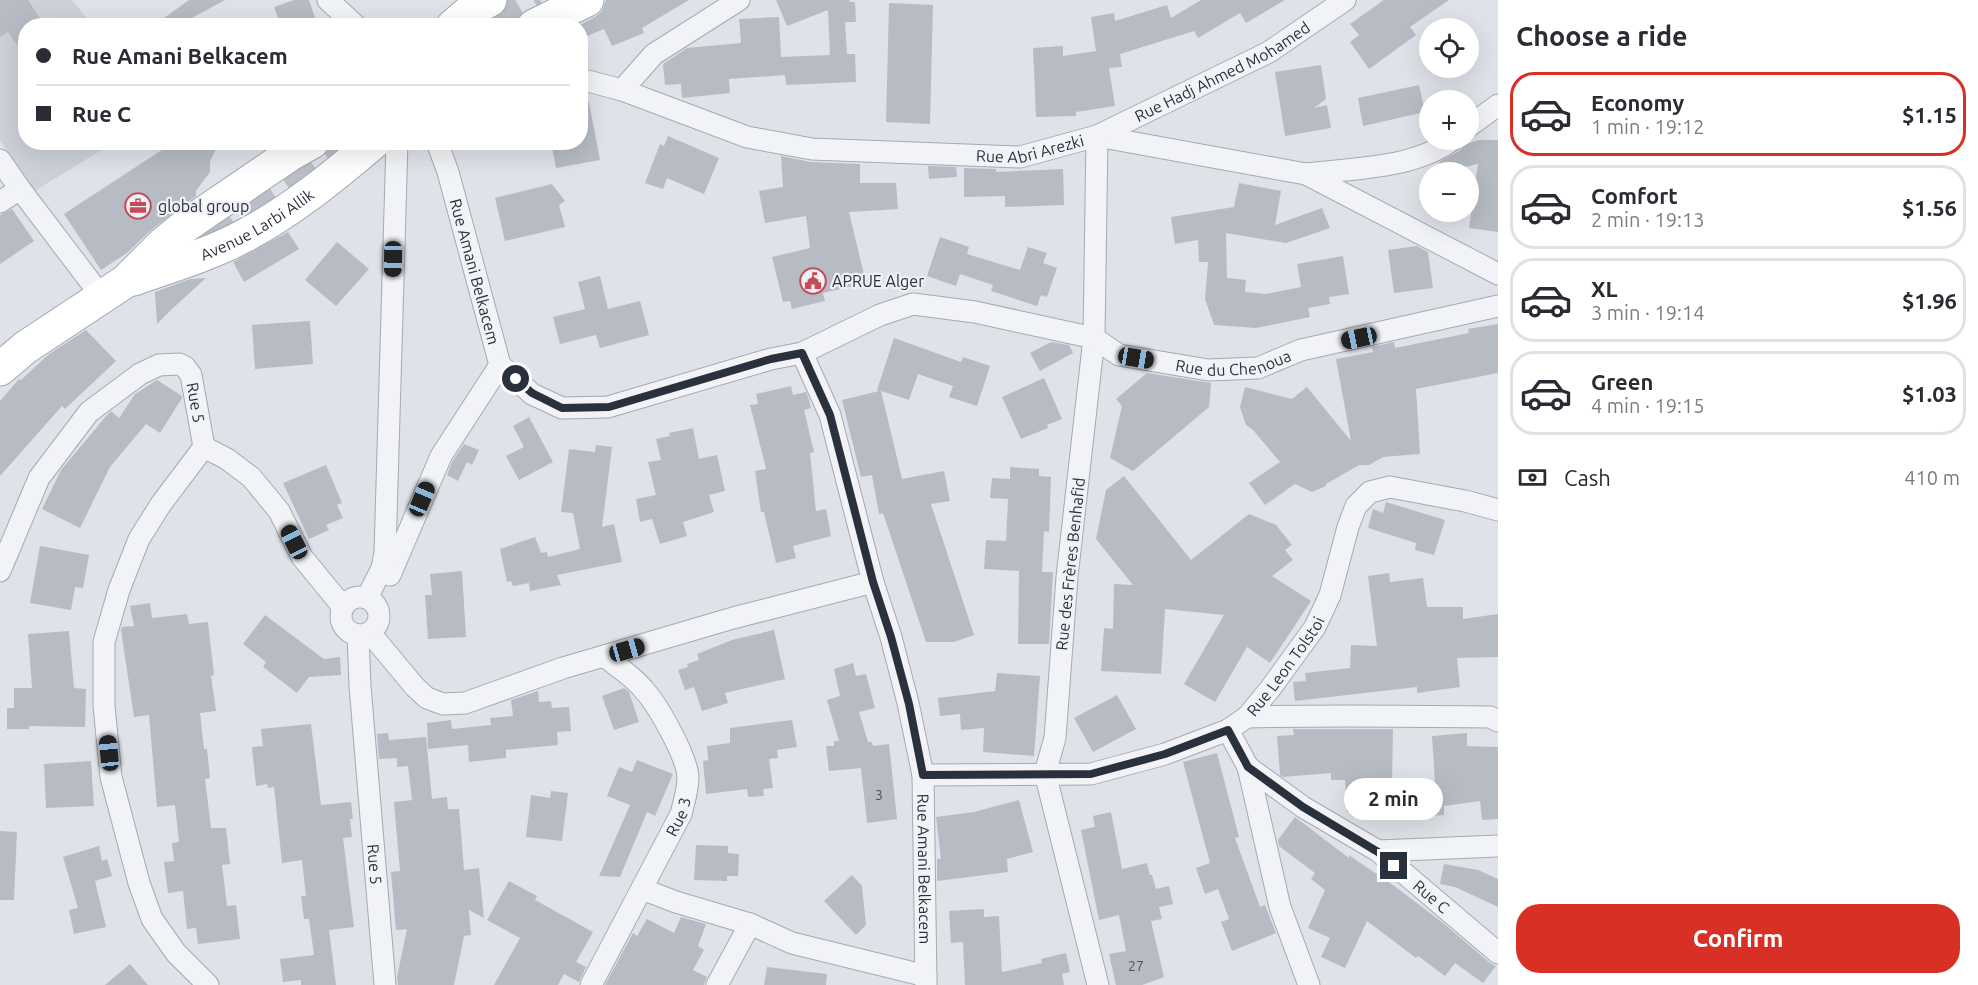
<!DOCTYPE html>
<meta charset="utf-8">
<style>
:root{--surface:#fff;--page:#f2f2f3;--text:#2b2b33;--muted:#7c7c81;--line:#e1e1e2;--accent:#d93025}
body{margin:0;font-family:Ubuntu,sans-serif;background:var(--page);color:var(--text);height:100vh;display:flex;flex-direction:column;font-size:22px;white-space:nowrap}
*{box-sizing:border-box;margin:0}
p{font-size:20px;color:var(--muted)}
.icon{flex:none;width:33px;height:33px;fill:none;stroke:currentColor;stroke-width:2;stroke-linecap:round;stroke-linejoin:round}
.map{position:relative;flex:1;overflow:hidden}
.panel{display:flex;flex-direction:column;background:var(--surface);width:480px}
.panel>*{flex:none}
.top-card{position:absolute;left:18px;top:18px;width:570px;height:132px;border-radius:24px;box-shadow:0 6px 24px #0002;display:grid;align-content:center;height:132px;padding:0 18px;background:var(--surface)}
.tools{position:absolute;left:1419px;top:18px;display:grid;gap:12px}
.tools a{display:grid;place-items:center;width:60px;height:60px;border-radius:50%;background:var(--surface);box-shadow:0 6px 24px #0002;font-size:30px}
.end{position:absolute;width:27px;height:27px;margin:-14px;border:8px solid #29303e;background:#fff;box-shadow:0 0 0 3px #fff}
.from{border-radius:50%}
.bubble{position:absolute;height:42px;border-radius:21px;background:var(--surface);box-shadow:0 6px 24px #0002;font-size:20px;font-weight:600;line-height:42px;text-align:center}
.car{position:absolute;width:18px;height:36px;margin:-18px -9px;border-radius:8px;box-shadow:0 0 4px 2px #0007;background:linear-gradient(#222 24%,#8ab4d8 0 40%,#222 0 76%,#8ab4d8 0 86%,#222 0)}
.top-card b{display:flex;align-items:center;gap:21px;height:57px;font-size:22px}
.top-card b+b{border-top:2px solid var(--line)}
.top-card i{width:15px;height:15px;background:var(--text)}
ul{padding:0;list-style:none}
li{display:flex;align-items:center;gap:18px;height:84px;margin:0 12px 9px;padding:0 6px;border:3px solid var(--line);border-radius:24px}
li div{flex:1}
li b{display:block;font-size:22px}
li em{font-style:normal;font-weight:600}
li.selected{border-color:var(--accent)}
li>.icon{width:54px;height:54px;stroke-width:1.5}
h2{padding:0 18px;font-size:27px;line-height:72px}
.pay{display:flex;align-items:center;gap:15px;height:66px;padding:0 18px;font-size:22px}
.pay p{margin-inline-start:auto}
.button{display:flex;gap:12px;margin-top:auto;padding:12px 18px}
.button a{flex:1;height:69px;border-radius:24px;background:var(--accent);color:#fff;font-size:24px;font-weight:600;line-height:69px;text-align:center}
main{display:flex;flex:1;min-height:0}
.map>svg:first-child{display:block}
.built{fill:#cdd2d9}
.building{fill:#b7bcc4}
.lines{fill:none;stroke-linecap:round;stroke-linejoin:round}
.primary-tunnel{stroke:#bbbec6;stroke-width:33;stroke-dasharray:33 16;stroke-linecap:butt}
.minor-casing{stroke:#a5a9b2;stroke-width:23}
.primary-casing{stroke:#9fa7b3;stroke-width:35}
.minor{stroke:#f2f3f6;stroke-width:21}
.primary{stroke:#fff;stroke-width:33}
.route{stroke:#29303e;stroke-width:8}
.labels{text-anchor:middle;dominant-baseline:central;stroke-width:4.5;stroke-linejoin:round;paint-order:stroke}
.number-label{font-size:14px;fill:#4c5360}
.street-label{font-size:16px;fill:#29303e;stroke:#eff1f5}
.poi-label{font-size:16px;fill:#29303e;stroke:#eff1f5;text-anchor:start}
</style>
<main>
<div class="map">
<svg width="1498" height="985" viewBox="0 0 1498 985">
<rect width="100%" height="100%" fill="#dfe2e8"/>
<path class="built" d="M0,0h72l20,25 -66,1v116l87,1 -80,49 -33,-52z"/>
<g class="building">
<path d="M0,0h28l17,26h-19v32l-18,-26 -8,5z"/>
<path d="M189,0h36l-48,26h-24z"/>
<path d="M294,0h15l9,26h-37l-7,-19z"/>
<path d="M606,0h83l-47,28 2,5 -32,13 -8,-17 -24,10v-13h-2l17,-9 7,-6z"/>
<path d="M776,0h74l-1,2h6l1,20h-11l2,32h8l1,28 -70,3 -1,-10 -56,4 1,14 -48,5 -1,-14 -16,1 -2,-21 24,-16 54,-5 -2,-24 40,-2 2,40 49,-2 -2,-45 -41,16z"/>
<path d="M1201,0h84l-39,23 -6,-10 -42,25 -4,-7 -74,23 2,13 -13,1 6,38 -39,6v4l-40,1 -3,-69 30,-2v10l33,-5 -5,-34 23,-4 1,8 52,-16 4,13z"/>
<path d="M1384,0h65l-39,27 6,8 -47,34 -19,-27 9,-7 -9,-11z"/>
<path d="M889,3l44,2 -3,119 -44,-2z"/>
<path d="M1321,65l5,34 -12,9 13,-3 4,23 -46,8 -10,-64z"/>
<path d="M1419,85l6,27 -62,14 -5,-28z"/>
<path d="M589,102l11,58 -44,8 -5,-26h29v-39z"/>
<path d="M668,136l51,22 -15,36 -37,-16 -4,11 -18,-6 15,-39 4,2z"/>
<path d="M1479,140h19v92l-29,-4 9,-64 -36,8 -3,-10 20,-11 5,-6z"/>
<path d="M174,142h45l-9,20v10l-14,19v5l-45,34 -24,23 -26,17 -37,-56z"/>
<path d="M781,156l30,6 49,2v19h36l2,26 -49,3 17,71 -43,10 2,8 -33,8 -2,-8 -7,1 -11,-45 38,-9 -4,-32 -41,7 -6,-32 24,-4z"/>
<path d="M928,166l28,1 1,10 -28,2z"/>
<path d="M964,168l32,1v3l67,-3 1,36 -59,2v-11l-41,1z"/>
<path d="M1239,183l42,8 -6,34 47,-17 8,20 -44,15 -60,-10 1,45 19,2 -1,12 21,2 35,-7 -4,-23 46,-8 6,38 -20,3 1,7 -22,4 2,9 -54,11 -42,-3 -9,-26 3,-37h-9l-1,-22 -23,4 -4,-27 63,-10z"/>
<path d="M552,184l13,17 -6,4 6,22 -60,14 -10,-43z"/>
<path d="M12,209l22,32 -34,23v-49z"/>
<path d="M288,232l11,17 -55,33 -11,-20z"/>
<path d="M940,237l29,10 -2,7 53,16 8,-23 19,6 -4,10 14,5 -10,29 -6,-2 -4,11 -46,-15 2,-6 -33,-11 -4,12 -29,-10z"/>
<path d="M337,242l32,27 -33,37 -31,-26z"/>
<path d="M1417,246l11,6 5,36 -39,5 -6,-43z"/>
<path d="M600,276l8,33 32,-8 9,34 -49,13 -4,-13 -36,9 -7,-27 32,-8 -7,-27z"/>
<path d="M206,278l-33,30 -16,16 -2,-32 35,-13z"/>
<path d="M310,321l3,43 -58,5 -3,-44z"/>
<path d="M1498,324v49l-82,16 4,65 -37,3 -14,8h-10l-33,19v2l-14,6 -17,-8 -30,21 -16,-22 31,-21 -27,-32 -7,-5 -6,-18 5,-20 47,12 15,-12 44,54 -15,-82 37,-7 -1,-5 22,-5 1,6 74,-15 -1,-4z"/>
<path d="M86,330l30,31 -51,48 -3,-3 -62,70v-75l19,-22 2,1 28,-26z"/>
<path d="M894,338l67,24 2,-5 27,9 -13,40 -28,-9 4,-11 -35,-12 -9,26 -28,-9 21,88 42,-8 6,30 -19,3 43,131 -20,7h-28l-43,-129 -4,1 -7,-39 -11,2 -19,-77 37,-9 -2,-1z"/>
<path d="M1051,342l18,3 4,8 -33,18 -10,-18z"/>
<path d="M1147,373l64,10 -2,24 -76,64 -23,-13 12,-52 -6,-7z"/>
<path d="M1044,378l18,41 -15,6 1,3 -27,11 -19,-42z"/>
<path d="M157,380l25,16v2l-22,35 -14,-9 -36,43 -30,61 -38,-19 19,-39 46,-55 4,-4 8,7 16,-24z"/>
<path d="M791,386l2,9 13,-3 3,8 2,8 -7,2 10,42 -4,1 6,58 10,-2 5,27 -38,10 3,12 -20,5 -12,-51h-3l-6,-41 11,-2 -16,-64 8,-1 -2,-10z"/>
<path d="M529,417l24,45 -34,18 -13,-24 18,-9 -11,-21z"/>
<path d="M693,428l6,31 18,-4 8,36 -16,4 5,17 -31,10 4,14 -27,8 -8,-25 -12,3 -4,-23 20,-4 -8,-33 13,-2 -5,-21 14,-3 -1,-3z"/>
<path d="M464,444l15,6 -7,15 -5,-3 -9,19 -11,-6 5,-13z"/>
<path d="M596,445l16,2 -10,80 12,-3 8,38 -65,13 4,10 -31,6 -1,-8 -16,3 -2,-5 -4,1 -7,-33 35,-12 6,16 6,-1 1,5 32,-8 -7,-36 -12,-1 8,-63 26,3z"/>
<path d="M326,465l16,38 -5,2 6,13 -17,7 3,5 -20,9 -26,-56z"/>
<path d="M1010,467l29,2v7l12,1 -2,55 -5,-1 -2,41h11l-4,72h-31l1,-73 -35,-2 2,-29 20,1 2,-42 -18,-1 2,-20 18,1z"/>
<path d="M1124,476l67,84 58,-46 27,11 16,20 -7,5 8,10 -21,16 39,25 -41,62 -23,-16 -32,55 -31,-18 40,-69 -59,-6 -4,65 -60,-3 3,-43 9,1 1,-45 19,1 -37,-46 10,-49z"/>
<path d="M1386,502l59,18 -11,35 -19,-5 1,-7 -48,-15 5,-19 10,4z"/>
<path d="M40,546l49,9 -6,33 -8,-1 -4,23 -41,-7z"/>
<path d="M462,571l4,66 -38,2 -3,-44h7l-2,-21z"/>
<path d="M1389,573l1,9 33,-4 4,29h36v12l35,-5v43l-41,1 3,29 -43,6v-6l-122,14 -2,-19 13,-1 -1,-8 45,-5 1,-23 26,1 -9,-70z"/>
<path d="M150,603l2,15 35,-4 2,10 19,-2 6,53 -3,1 5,35 -16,2 4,36h3l3,29 -5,1 6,49h15l4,36 -8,1 5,41 9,-1 4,34 -42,5 -2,-16 -9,1 -4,-38 -15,2 -4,-31 10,-1 -2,-18 7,-1 -4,-37 -18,2 -8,-92 -15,2 -13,-87 1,-3 12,-1 -4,-20z"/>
<path d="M265,615l59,44 16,-2 1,18 -32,2 -12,16 -34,-26 3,-5 -23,-18z"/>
<path d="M774,630l11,49 -60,14 3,10 -26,8 -8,-24 -9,3 -7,-20 10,-3 -1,-3 12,-4 -2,-6 35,-14z"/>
<path d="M69,631l5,57 12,1 -1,38 -56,-1v3h-22v-21h7v-20h18l-4,-54z"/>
<path d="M853,663l3,13 10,-2 9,34 -16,4 9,30h4l1,4 16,-2 8,75 -30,4 -6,-55 -32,3 -3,-25h8v-5h5l-12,-41 13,-4 -6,-27z"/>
<path d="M997,673l43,3 -6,80 -51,-4 1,-24 -23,2 -1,-16 -20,2 -2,-18 57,-7z"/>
<path d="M624,688l5,4 10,30 -25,8 -12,-34z"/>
<path d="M538,691l1,11 12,-1 1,7 17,-1 2,24 -14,1 1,13 -52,5v8l-37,4 -1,-17 -40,4 -1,-26 24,-3 1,9 39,-4 -1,-7 23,-2 -2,-16z"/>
<path d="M1117,695l19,34 -43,23 -19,-34z"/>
<path d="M792,720l5,27 -20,3 1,8 -9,1 4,29 -10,1 1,7 -16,1 -1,-8 -41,5 -3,-33 5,-1 -1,-14 23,-3v-15z"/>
<path d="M311,724l10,81 30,-3 2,17h-3l2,18 -9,1 11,89 -25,3 7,55h-35v-5l-18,2 -3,-23 34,-4 -5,-36h-5l-3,-23h5l-4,-36 -20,3 -8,-76 -6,1 -1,-4 -11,2 -4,-39 11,-1 -2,-17z"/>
<path d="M1293,729h100l-1,57 43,-2 -3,-48 35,-3v13l31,1v72l-16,1 -2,-19 -36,5v9l-61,4 -1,-9 -35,2 -2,-32h-14v-7l-48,4 -3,-2 -3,-39 17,-1z"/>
<path d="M388,733l1,7 37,-3 6,62 15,-2 1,12h11l5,61 15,-2 5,50 -15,-8 2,25 -7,1 -10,49h-56l-1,-8 10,-48 -11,1 -5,-58 9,-1 -6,-69 18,-2 -4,-34 -11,1v-9l-18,1 -2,-25z"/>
<path d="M1217,753l22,84 -4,1 25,69 5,-2 11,28 -44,18 -11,-29 8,-3 -11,-30 -13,5 -9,-26 14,-5 -27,-101z"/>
<path d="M637,760l36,14 -18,42 -8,-4 -27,65 -21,-1 31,-71 -23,-9 12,-29 13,5z"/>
<path d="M91,761l3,45 -48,2 -2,-44z"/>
<path d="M551,791l17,2 -6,48 -36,-4 5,-42 19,3z"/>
<path d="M1019,800l14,52 -26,7 1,13 -71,9v-22h4l-5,-42 38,-5z"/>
<path d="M1111,812l11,57 25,-6 3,12h2l4,14 13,-3 4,18 -14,3 3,12 -11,2 13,56 -22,8h-26l-7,-31 17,-3 -7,-36 -20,5 -18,-90 14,-3 -2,-11z"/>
<path d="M1295,817l54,41v-3l48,33 46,35 47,40 6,3 -13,17 -28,-20 -10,13 -27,-20 -2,2 -49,-37 -22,47 -24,-11 9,-19 -22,-10 17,-38 -14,-11 4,-6 -36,-27 -1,-6z"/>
<path d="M0,831l17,1 -3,68h-14z"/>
<path d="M696,845l32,1v7l11,1 -1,22h-11v5l-33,-1z"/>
<path d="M99,846l3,15 5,-2 5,17 -17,5 11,46 -32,7 -5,-24 9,-2 -15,-51z"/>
<path d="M1444,864l34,6 20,9v28l-43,-20 -15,-3z"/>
<path d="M852,875l10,11 4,39 -10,10 -32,-34z"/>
<path d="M509,881l28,15 -2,4 58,32 -17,30 10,5 -7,15 -15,-8 -6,11h-64l26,-47 -33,-18z"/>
<path d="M984,909v8l15,-1 3,56 40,-9 -1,-4 25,-6 4,19 -8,2 2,11h-99l-2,-43 -12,1 -2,-32z"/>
<path d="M681,917l25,7 -8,22 6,4 -11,20 14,7 -3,8h-99l28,-52 4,3 10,-17 27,14z"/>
<path d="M130,964l18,21h-43z"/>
<path d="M767,967l60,7 -1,11h-62z"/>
</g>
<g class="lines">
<g class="primary-tunnel">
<path d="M492,26l48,-26"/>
<path d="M161,261l116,-70 70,-49"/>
</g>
<g class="minor-casing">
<g id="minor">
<path d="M328,0l28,26"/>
<path id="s1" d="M580,79l42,11 125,47 65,12 208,8 77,-21 209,38 192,100"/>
<path d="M622,90l32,-36 85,-54"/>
<path d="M1468,127l30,-22"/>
<path d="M1097,136l-3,202 -27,239 -12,161 -10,35 53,212"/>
<path id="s2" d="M1097,136l172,-84 76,-52"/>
<path id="s3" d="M437,142l11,30 52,193 32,29 30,14 46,-1 163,-48 31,-6 78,-38 33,-11 62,8 119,26 25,17 89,15 50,-2 43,-18 197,-44"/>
<path d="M0,160l20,29 82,108"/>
<path d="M1306,174c47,-6 107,-5 146,-34"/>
<path d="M0,202l20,-13"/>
<path id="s4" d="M802,353l28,62 43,167 18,55 17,66 15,72 3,210"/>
<path d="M204,447l-43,57 -22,35 -20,51 -15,52v64l7,71 28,106 13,36 24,34 32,32"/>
<path id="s5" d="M0,571l39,-93 50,-66 51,-38 19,-9 20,-1 6,3 6,8 13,72 23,12 24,18 28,34 23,46 41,50"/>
<path d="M390,575l51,-119 59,-91"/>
<circle cx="360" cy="616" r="19"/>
<path d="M367,598l15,-30 3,-15 12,-411"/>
<path d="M370,633l45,54 12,11 16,6 22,-1 98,-35 170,-50 140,-36"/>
<path id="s6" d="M358,635l2,51 25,299"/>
<path d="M1247,717c81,-2 162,-1 243,0l8,4"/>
<path id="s7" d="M1228,730l20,37 55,40 75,44 120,102"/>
<path d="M1248,767l32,140 29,78"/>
<path id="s8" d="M923,775l168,-1 74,-20 63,-24 19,-13 23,-28 45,-62 15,-32 18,-68 8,-21 14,-14 20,-5 75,14 33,9"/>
<path d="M1378,851l120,-5"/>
<path d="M642,889l34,13 74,22 42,19 134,33"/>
<path id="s9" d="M591,985l90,-171c3,-12 7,-24 7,-37 -1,-20 -30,-72 -44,-87 -10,-13 -26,-23 -39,-33"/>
<path d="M717,985l33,-61"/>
</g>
</g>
<g class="primary-casing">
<g id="primary">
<path d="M453,26l20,-17 17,-9"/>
<path d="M534,26l53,-26"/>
<path id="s10" d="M134,279c36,-13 74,-24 108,-42 48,-25 91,-60 132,-95"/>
<path d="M0,369l26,-22 100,-66 37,-37 22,-18 104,-71 23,-13"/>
</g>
</g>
<use href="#minor" class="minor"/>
<use href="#primary" class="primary"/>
</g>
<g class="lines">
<path class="route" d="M516,379l16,14 30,15 47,-1 162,-48 31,-6 28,62 43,167 18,55 18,67 14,71 168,-1 74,-20 63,-24 20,37 55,40 75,45 16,14"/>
</g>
<defs>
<g id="office-ring" transform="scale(1.35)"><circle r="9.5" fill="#eff1f5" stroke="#c74a5b" stroke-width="1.5"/><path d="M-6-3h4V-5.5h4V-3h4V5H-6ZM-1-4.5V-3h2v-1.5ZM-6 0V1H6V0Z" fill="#c74a5b"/></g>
<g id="civic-ring" transform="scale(1.35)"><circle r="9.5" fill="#eff1f5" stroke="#c74a5b" stroke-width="1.5"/><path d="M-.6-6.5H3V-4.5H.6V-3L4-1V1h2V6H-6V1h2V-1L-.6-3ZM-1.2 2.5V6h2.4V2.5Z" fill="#c74a5b"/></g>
</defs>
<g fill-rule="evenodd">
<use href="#office-ring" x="138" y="206"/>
<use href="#civic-ring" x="813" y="281"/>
</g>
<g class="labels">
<g class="number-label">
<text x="879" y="795">3</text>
<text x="1136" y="966">27</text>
</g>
<g class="street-label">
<text stroke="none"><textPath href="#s2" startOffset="141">Rue Hadj Ahmed Mohamed</textPath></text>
<text stroke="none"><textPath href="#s1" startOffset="462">Rue Abri Arezki</textPath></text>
<text stroke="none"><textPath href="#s10" startOffset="135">Avenue Larbi Allik</textPath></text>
<text stroke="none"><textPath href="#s3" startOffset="135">Rue Amani Belkacem</textPath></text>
<text stroke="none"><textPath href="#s3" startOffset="1008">Rue du Chenoua</textPath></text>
<text stroke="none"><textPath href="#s5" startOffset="333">Rue 5</textPath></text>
<text transform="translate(1070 564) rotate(-84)">Rue des Frères Benhafid</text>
<text stroke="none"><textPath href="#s8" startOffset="399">Rue Leon Tolstoi</textPath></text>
<text stroke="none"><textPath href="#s9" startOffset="190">Rue 3</textPath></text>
<text stroke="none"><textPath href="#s6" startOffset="230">Rue 5</textPath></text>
<text stroke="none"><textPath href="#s4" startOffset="534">Rue Amani Belkacem</textPath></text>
<text stroke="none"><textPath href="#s7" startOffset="267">Rue C</textPath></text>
</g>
<g class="poi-label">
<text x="158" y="206">global group</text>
<text x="832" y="281">APRUE Alger</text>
</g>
</g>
</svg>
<div class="tools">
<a><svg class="icon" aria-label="locate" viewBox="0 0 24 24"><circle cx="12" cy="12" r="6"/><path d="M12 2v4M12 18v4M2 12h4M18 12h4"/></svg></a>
<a>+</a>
<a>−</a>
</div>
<i class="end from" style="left:516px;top:379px"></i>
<i class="end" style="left:1394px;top:866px"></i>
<div class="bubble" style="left:1344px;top:778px;width:99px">2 min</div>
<i class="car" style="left:393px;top:259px;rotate:181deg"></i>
<i class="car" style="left:1359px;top:338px;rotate:258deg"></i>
<i class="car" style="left:1136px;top:358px;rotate:100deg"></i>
<i class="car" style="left:422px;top:499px;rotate:23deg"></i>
<i class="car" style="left:294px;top:542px;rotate:333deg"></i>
<i class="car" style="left:627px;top:650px;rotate:74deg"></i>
<i class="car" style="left:109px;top:753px;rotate:354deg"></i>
<div class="top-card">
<b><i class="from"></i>Rue Amani Belkacem</b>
<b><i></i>Rue C</b>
</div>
</div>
<section class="panel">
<h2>Choose a ride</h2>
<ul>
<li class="selected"><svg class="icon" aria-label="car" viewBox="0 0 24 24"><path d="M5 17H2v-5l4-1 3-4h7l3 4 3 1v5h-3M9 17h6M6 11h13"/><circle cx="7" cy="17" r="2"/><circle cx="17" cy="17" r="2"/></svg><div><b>Economy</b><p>1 min · 19:12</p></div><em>$1.15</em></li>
<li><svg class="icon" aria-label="car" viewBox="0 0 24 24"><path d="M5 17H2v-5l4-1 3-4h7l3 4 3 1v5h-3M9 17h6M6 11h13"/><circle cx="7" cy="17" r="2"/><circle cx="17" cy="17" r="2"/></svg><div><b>Comfort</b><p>2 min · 19:13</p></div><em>$1.56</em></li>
<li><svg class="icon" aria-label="car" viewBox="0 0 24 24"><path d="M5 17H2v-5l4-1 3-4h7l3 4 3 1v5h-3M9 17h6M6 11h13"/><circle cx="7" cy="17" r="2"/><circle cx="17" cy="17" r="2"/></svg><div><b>XL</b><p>3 min · 19:14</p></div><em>$1.96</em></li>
<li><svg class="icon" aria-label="car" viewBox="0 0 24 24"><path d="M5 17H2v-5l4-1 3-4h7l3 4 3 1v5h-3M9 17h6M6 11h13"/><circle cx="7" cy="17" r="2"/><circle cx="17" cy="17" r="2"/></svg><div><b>Green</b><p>4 min · 19:15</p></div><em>$1.03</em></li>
</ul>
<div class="pay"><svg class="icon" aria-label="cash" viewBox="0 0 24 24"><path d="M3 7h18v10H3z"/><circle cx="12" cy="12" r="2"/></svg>Cash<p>410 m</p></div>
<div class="button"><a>Confirm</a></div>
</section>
</main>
